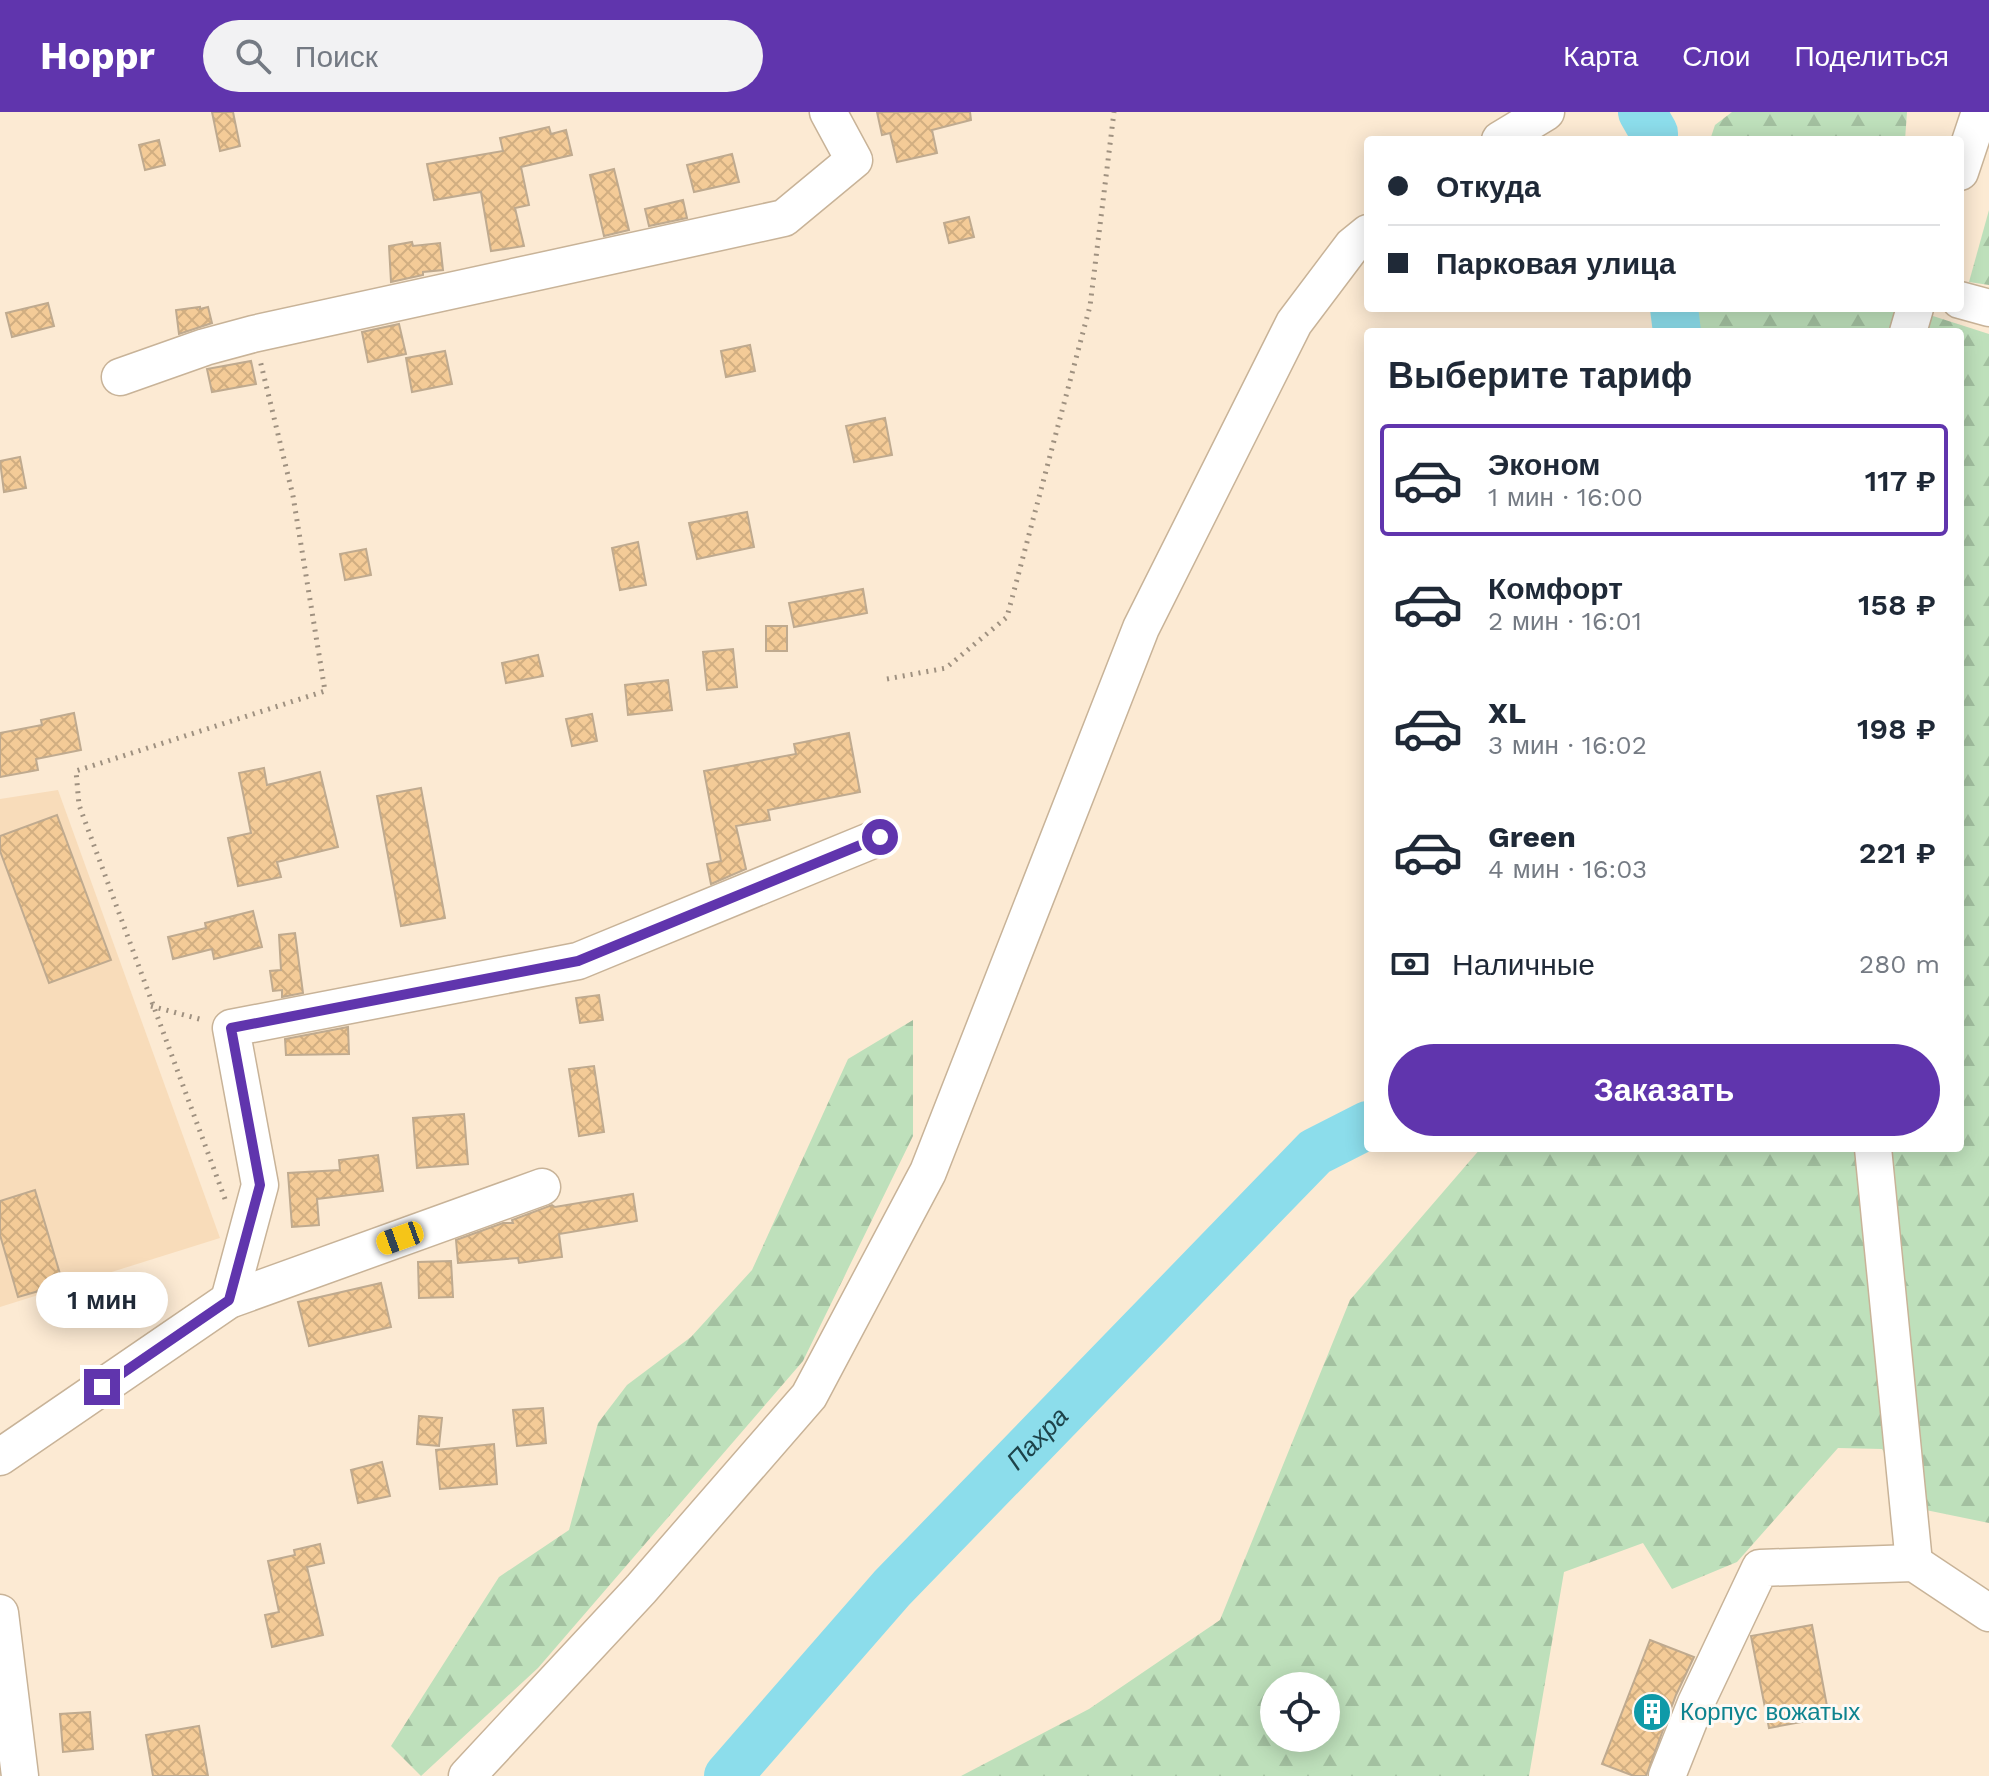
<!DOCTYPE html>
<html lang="ru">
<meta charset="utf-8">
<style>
:root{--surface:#fff;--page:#f2f2f3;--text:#1f2937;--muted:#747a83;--line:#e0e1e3;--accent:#6035ad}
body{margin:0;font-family:"Work Sans",sans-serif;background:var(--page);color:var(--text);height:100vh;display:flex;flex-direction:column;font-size:30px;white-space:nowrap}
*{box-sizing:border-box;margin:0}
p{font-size:26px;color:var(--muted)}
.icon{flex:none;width:44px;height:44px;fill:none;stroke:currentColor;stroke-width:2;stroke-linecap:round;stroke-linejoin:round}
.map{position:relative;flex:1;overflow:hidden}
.details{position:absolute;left:1364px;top:216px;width:600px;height:824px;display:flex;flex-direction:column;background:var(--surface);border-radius:8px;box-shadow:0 4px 20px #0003}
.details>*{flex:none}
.banner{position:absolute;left:1364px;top:24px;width:600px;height:176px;border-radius:8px;box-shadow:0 4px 20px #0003;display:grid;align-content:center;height:176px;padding:0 24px;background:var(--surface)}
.buttons{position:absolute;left:1260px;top:1560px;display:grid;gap:16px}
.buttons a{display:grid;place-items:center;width:80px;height:80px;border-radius:50%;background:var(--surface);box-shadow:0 4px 20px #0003;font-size:40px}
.end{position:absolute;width:36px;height:36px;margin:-18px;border:10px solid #6035ad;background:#fff;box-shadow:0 0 0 4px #fff}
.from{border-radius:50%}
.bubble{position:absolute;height:56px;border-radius:28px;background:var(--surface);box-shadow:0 4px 20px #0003;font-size:26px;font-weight:600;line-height:56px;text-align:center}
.car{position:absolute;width:24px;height:48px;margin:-24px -12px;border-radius:10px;box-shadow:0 0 6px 2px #0007;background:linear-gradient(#f5c518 24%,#345 0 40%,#f5c518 0 76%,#345 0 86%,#f5c518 0)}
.banner b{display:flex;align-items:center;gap:28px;height:76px;font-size:30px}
.banner b+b{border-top:2px solid var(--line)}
.banner i{width:20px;height:20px;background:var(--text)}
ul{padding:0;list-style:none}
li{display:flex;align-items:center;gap:24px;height:112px;margin:0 16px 12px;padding:0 8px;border:4px solid transparent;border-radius:8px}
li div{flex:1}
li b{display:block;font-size:30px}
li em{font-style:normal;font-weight:600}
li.selected{border-color:var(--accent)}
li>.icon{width:72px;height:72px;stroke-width:1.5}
h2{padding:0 24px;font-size:36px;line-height:96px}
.pay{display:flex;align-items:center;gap:20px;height:88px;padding:0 24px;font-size:30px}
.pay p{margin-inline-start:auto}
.cta{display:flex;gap:16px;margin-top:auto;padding:16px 24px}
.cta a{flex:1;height:92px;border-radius:48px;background:var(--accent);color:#fff;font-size:32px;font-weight:600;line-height:92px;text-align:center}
header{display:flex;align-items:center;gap:48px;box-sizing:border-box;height:112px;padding:0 40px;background:var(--accent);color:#fff}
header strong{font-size:38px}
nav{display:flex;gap:44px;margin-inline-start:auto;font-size:28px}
.search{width:560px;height:72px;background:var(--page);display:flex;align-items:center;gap:20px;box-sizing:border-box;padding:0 28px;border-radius:44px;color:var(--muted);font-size:30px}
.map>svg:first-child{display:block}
.built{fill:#f8dcba}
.forest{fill:url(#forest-firs);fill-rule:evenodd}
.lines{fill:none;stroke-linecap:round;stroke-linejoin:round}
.river{stroke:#8cddeb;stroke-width:48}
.building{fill:url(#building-cross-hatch);stroke:#bfaa8f;stroke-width:2}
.minor-casing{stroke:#c8b398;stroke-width:39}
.path{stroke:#9f9180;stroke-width:5;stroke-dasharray:2 6;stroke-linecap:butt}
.minor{stroke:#fff;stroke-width:36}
.route{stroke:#6035ad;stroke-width:10}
.labels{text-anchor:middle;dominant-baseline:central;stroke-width:6;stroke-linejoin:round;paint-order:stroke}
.culture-label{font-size:24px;fill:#0d838f;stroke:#fef9f4;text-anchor:start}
.water-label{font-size:26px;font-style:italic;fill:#1d434a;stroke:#fef9f4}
</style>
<header>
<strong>Hoppr</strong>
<div class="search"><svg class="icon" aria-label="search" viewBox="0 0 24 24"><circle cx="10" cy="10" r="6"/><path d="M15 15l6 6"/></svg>Поиск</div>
<nav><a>Карта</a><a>Слои</a><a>Поделиться</a></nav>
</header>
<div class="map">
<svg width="1989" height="1664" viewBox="0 0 1989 1664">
<defs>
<pattern id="forest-firs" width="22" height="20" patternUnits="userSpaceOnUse" patternTransform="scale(2)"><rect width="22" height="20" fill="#bee0bb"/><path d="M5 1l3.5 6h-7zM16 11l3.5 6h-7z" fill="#a3c0a0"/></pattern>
<pattern id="building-cross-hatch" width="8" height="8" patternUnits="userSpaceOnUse" patternTransform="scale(2)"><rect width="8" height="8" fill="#f4cb97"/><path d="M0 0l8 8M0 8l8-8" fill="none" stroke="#d1ae81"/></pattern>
</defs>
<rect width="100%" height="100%" fill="#fcead3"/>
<path class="built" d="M58,678l162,448 -220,69v-508z"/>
<g class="forest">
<path d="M1732,0h175l-2,28h-195l5,-15z"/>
<path d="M1989,98v75l-20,-3z"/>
<path d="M1694,196h214l81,26v1189l-73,-15 -34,-59 -44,-1 -101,114 -65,27 -29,-46 -79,29 -35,204h-568l128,-67 131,-89 130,-320 131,-152h479v-816h-264zM1274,1574h52v52h-52z"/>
<path d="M913,908v116l-110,225 -265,307 -117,108 -30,-30 108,-169 70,-47 29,-107 29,-38 64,-48 61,-67 96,-211z"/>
</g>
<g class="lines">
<g class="river">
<path d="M1642,0l12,21v7"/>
<path d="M1674,196l3,24"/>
<path id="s1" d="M728,1664l164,-188 423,-436 53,-27"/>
</g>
</g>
<g class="building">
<path d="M212,0h21l7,34 -20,5z"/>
<path d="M877,0h93l1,8 -39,10 5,23 -40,9 -7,-29 -8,2z"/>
<path d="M549,15l2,7 15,-4 6,25 -51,12 8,38 -14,3 9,38 -33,5 -10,-59 -47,8 -7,-36 76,-13 -3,-13z"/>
<path d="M159,28l6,25 -20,5 -6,-25z"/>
<path d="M732,42l7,28 -45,10 -7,-27z"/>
<path d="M614,57l15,61 -25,6 -14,-61z"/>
<path d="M683,88l4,18 -38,8 -4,-17z"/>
<path d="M969,105l5,20 -25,6 -5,-20z"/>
<path d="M412,130l1,4 27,-3 3,27 -20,2v3l-32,7 -2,-36z"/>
<path d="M48,191l6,23 -42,11 -6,-24z"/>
<path d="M200,195v2l8,-2 4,16 -33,11 -3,-24z"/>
<path d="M399,212l7,30 -38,8 -6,-30z"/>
<path d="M750,233l5,26 -29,6 -5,-26z"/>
<path d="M445,239l7,33 -40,8 -6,-34z"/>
<path d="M251,249l5,23 -44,8 -5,-23z"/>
<path d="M885,306l7,37 -38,7 -8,-36z"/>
<path d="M20,345l6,31 -22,4 -4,-31z"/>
<path d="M747,400l7,35 -57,12 -8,-36z"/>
<path d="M638,430l8,43 -26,5 -8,-42z"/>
<path d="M366,437l5,26 -26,5 -5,-26z"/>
<path d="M863,477l4,24 -73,14 -5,-24z"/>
<rect x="766" y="514" width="21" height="25"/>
<path d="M733,537l4,38 -30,3 -4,-38z"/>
<path d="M538,543l5,21 -37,7 -4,-20z"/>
<path d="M668,568l4,30 -44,5 -3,-30z"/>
<path d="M74,601l7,37 -45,9 2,11 -38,7v-44l42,-8 -1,-5z"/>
<path d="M592,602l5,27 -25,5 -6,-27z"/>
<path d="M849,621l11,59 -92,18 2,10 -34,6 10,43 -35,15 -4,-20 14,-3 -17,-90 92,-17 -2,-10z"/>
<path d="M264,656l3,17 53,-13 18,75 -61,15 4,15 -43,9 -10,-48 23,-5 -12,-60z"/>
<path d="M421,676l24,130 -44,8 -24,-130z"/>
<path d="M57,703l54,145 -62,23 -49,-132v-15z"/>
<path d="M253,799l9,36 -48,12 -2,-10 -39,10 -5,-22 38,-9 -1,-5z"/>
<path d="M295,821l8,60 -21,4v-7l-9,1 -3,-20 11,-1 -2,-35z"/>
<path d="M599,883l4,25 -23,3 -4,-25z"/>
<path d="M348,915l1,27 -63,1 -1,-16z"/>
<path d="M594,954l10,66 -25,4 -10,-67z"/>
<path d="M464,1002l4,50 -51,4 -4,-50z"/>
<path d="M378,1043l5,36 -66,8 2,26 -27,2 -4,-54 52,-3 -1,-10z"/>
<path d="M35,1078l28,94 -45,13 -18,-62v-34z"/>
<path d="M633,1082l4,27 -78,13 3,23 -43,6 -1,-5 -60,5 -2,-23 47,-17h10l-1,-3 40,-15 3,2z"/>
<path d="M451,1149l2,36 -34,1 -1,-36z"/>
<path d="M381,1171l10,44 -82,19 -11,-44z"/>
<path d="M543,1296l3,35 -29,3 -4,-36z"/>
<path d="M419,1304l23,2 -3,28 -22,-2z"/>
<path d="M494,1332l3,40 -57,5 -4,-39z"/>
<path d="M382,1350l8,34 -32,7 -7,-33z"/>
<path d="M320,1432l4,19 -17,4 16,68 -51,12 -7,-32 14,-3 -11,-51 27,-6 -1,-5z"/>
<path d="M1812,1513l17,92 -60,11 -18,-92z"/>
<path d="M1650,1528l44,17 -18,38 -30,81h-12l-32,-12z"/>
<path d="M90,1600l3,37 -30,3 -3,-38z"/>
<path d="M199,1614l9,50h-55l-7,-41z"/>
</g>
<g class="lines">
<g class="minor-casing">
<g id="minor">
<path d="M1500,28l46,-28"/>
<path d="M1960,60l20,-60"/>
<path d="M1960,188l29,8"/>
<path d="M1908,220l7,-24"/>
<path d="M120,265l85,-30 48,-13 531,-116 70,-58 -26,-48"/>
<path d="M1873,1036l41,415"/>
<path d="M229,1188l31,-115 -29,-157 347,-67 302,-124"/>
<path d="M0,1345l229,-157 313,-113"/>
<path d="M0,1501l20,163"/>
<path d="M467,1664l174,-187 168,-193 119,-224 213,-544 153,-305 58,-77 16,-13"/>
<path d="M1667,1664l29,-73 64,-135 154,-5 75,50"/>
</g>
</g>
<g class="path">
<path d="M887,567l59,-11 61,-51 83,-311 24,-194"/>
<path d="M151,894l52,14"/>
<path d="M225,1087l-146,-394 -3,-34 249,-80 -32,-195 -33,-136"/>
</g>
<use href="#minor" class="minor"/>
</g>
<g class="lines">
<path class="route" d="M102,1275l127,-87 31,-115 -29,-157 347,-67 302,-124"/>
</g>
<defs>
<g id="building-disc" transform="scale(2)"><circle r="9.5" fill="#0f9aa8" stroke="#fef9f4"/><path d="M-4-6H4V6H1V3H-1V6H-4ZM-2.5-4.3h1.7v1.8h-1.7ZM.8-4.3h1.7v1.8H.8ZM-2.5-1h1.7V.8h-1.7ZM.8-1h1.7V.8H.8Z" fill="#fff"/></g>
</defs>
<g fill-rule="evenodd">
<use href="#building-disc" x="1652" y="1600"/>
</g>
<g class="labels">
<g class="culture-label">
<text x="1680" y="1600">Корпус вожатых</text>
</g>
<g class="water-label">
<text stroke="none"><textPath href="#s1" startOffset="458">Пахра</textPath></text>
</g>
</g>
</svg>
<div class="buttons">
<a><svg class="icon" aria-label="locate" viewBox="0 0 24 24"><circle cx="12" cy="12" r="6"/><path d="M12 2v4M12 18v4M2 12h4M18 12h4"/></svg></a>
</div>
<i class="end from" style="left:880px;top:725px"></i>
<i class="end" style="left:102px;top:1275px"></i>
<div class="bubble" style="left:36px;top:1160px;width:132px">1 мин</div>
<i class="car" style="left:400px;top:1126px;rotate:250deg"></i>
<div class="banner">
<b><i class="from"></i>Откуда</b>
<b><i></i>Парковая улица</b>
</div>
<section class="details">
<h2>Выберите тариф</h2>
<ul>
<li class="selected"><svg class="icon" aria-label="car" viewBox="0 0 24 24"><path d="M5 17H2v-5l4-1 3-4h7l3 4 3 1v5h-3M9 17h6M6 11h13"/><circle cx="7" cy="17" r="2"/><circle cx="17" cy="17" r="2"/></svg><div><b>Эконом</b><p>1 мин · 16:00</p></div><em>117 ₽</em></li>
<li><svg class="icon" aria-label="car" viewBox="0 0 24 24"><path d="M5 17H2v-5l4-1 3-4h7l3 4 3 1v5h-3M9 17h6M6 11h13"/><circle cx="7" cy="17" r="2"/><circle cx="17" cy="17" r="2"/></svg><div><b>Комфорт</b><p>2 мин · 16:01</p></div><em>158 ₽</em></li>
<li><svg class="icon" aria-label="car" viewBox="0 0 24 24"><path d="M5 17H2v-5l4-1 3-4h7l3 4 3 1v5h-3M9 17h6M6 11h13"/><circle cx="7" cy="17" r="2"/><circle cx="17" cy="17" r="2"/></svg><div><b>XL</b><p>3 мин · 16:02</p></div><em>198 ₽</em></li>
<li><svg class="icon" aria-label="car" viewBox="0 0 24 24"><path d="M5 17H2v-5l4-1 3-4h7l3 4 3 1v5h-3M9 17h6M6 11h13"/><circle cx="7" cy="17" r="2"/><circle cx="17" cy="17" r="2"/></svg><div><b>Green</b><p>4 мин · 16:03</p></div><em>221 ₽</em></li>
</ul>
<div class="pay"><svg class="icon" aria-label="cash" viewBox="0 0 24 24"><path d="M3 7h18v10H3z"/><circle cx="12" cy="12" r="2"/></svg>Наличные<p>280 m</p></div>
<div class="cta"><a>Заказать</a></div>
</section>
</div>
